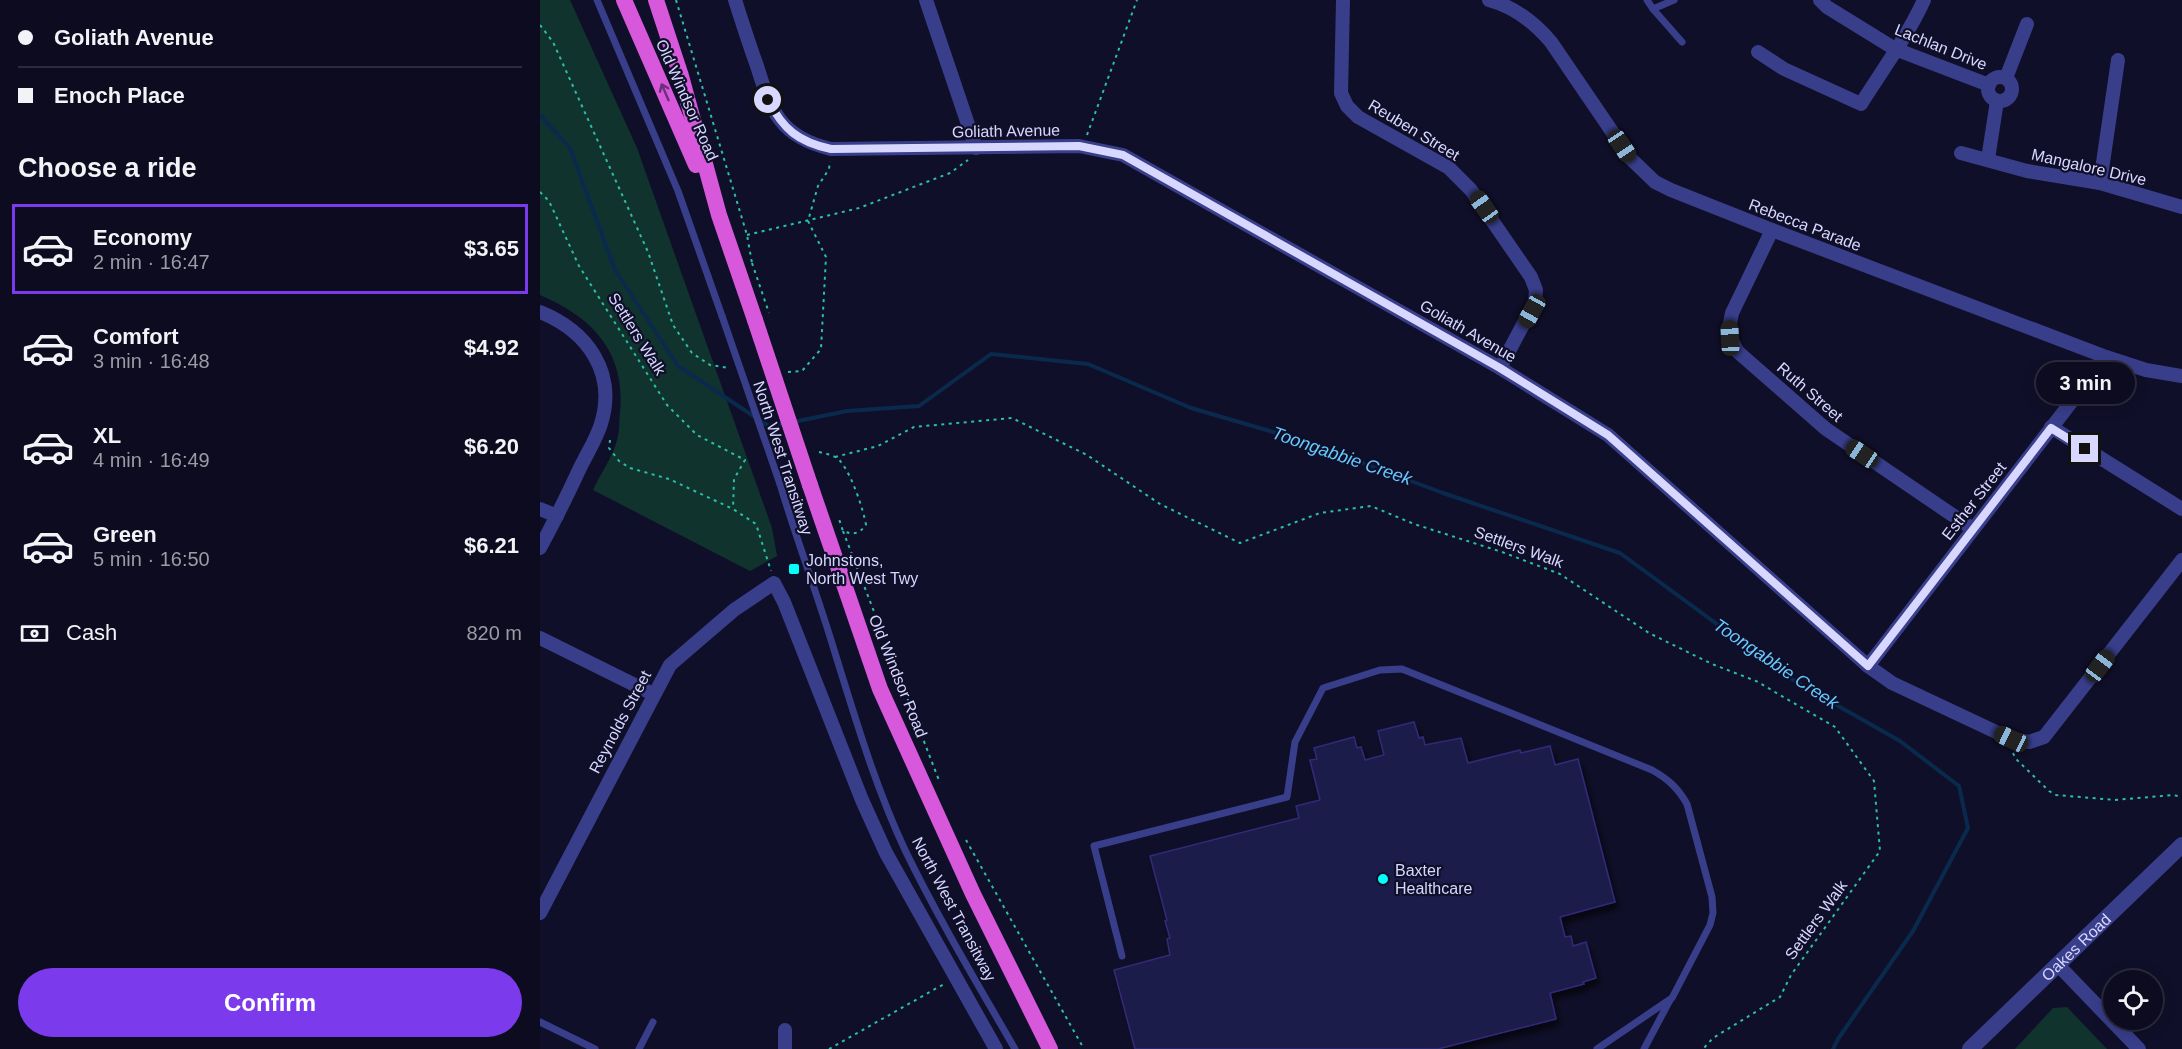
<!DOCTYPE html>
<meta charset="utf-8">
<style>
:root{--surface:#0c0b1f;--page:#1a192c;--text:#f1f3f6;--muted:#9a9ba4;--line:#2c2b3d;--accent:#7c3aed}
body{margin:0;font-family:Helvetica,sans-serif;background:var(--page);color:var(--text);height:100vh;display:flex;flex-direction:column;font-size:22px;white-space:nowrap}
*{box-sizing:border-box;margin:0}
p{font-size:20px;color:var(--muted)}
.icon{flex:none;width:33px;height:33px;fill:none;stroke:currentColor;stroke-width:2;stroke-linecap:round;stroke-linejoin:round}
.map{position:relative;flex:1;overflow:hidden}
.side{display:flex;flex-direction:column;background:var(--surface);width:540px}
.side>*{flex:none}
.top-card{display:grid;align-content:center;height:132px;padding:0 18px;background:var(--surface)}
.controls{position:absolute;left:1563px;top:970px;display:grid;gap:12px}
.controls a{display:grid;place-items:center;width:60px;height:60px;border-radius:50%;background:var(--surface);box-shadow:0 3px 15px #0003,0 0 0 2px var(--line);font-size:30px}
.end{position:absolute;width:27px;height:27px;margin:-14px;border:8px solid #d7d7ff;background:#111;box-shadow:0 0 0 3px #111}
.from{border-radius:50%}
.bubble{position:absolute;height:42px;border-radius:21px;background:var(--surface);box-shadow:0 3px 15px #0003,0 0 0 2px var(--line);font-size:20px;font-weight:600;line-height:42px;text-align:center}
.car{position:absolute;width:18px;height:36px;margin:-18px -9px;border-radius:8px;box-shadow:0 0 4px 2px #0007;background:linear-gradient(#222 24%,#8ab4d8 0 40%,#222 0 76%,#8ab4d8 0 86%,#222 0)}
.top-card b{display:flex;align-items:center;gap:21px;height:57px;font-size:22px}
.top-card b+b{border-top:2px solid var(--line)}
.top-card i{width:15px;height:15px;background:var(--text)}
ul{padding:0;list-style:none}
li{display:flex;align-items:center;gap:18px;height:90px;margin:0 12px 9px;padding:0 6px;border:3px solid transparent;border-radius:0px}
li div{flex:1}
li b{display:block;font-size:22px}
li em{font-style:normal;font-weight:600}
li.on{border-color:var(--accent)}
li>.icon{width:54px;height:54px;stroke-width:1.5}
h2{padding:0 18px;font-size:27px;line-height:72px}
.pay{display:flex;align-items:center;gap:15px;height:66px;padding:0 18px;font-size:22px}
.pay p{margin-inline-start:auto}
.primary-button{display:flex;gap:12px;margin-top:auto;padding:12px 18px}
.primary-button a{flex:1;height:69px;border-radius:36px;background:var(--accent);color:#fff;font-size:24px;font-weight:600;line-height:69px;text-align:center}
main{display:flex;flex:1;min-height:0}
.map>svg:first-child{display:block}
.green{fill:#11332e}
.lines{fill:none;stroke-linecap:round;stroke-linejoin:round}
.stream{stroke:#0a2a4d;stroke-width:4}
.building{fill:#1e1a4b;stroke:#322b78;stroke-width:1.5;filter:url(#shadow)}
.path{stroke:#2ac0a6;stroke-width:2;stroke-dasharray:3 4.5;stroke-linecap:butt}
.service{stroke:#383e8a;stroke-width:7}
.minor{stroke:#383e8a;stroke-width:14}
.tertiary{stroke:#383e8a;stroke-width:16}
.trunk{stroke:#d858dc;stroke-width:16}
.path-bridge{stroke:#2ac0a6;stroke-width:2;stroke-dasharray:3 4.5;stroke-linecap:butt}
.service-bridge{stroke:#383e8a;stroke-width:7}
.trunk-bridge{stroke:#d858dc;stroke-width:16}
.oneway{stroke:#6a307a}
.route{stroke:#d7d7ff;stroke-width:8}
.poi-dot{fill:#03fffc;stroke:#100f29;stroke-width:2}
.labels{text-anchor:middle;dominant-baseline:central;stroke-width:4.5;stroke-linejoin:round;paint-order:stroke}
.street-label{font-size:16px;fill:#d7d7ff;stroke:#100f29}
.poi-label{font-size:16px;fill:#d7d7ff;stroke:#100f29;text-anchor:start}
.water-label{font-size:18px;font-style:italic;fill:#65c9ff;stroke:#100f29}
</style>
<main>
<section class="side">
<div class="top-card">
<b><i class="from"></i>Goliath Avenue</b>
<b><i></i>Enoch Place</b>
</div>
<h2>Choose a ride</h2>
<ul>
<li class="on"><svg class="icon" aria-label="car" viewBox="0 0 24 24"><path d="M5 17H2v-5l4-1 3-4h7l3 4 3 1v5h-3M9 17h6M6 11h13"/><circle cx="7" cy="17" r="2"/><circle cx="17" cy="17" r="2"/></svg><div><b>Economy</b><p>2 min · 16:47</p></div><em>$3.65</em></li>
<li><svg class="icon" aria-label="car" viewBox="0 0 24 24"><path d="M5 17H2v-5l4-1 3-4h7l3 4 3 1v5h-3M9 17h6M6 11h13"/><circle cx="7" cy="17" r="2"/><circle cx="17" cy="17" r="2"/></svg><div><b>Comfort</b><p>3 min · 16:48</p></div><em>$4.92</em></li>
<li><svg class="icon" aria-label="car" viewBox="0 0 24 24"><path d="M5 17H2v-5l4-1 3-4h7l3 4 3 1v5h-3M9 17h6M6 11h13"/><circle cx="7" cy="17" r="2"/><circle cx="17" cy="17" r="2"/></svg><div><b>XL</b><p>4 min · 16:49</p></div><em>$6.20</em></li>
<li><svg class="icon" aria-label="car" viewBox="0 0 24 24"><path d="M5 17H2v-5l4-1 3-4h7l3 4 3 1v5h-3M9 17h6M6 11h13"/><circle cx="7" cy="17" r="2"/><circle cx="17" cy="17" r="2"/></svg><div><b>Green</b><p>5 min · 16:50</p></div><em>$6.21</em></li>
</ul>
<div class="pay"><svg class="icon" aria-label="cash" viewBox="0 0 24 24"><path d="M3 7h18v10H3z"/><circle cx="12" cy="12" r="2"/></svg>Cash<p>820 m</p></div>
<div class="primary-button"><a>Confirm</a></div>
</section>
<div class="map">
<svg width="1642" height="1049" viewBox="0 0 1642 1049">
<defs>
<filter id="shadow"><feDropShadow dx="3.5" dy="6" stdDeviation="3" flood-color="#0009"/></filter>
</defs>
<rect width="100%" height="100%" fill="#100f29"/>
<g class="green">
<path d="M0,0h30l67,148 135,380 5,28 -27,15 -157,-81c7,-16 20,-33 24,-50 3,-9 2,-20 3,-28 6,-60 -28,-95 -80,-117z"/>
<path d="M1527,1007l40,42h-92l38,-41z"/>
</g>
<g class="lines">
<g class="stream">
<path d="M0,115l30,33 45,122 63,96 92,61 16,-4"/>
<path d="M253,422l54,-11 72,-5 72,-52 97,10 103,44 113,33 139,52 177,60 176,129 104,59 59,45 9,42 -55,103 -75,108 -5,10"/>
</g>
</g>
<path class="building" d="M874,722l5,16 4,-1 2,8 36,-7 7,25 52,-13 1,3 29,-7 5,19 23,-6 37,143 -55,15 5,20 6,-1 2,10 13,-4 10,36 -13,4 1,2 -34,9 6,26 -118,30h-303l-21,-79 56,-15 -3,-16 3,-1 -5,-17 2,-1 -17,-64 149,-38 -3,-12 24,-6 -10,-40 7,-1 -3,-11 40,-11 3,11 4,-1 4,13 19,-5 -6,-24z"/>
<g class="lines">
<g class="path">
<path d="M136,0l71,235 5,28"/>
<path d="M0,25l13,17 95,210 25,73 19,28 18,12 19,3"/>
<path d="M547,135l50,-135"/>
<path d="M0,192l9,9 30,65 88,139 30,30 48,25 -11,19 -1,30"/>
<path d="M207,235l112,-27 91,-35 18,-13"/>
<path d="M248,372l14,-1 19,-22 5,-92 -18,-36 10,-35 11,-17 1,-8"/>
<path d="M70,440l-1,8 10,13 11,7 39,11 64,30 23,15 15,47"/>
<path d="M279,452c8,2 17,3 22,10 11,14 22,46 25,63 -7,9 -13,10 -23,6l-4,-12"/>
<path d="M295,457l43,-11 36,-19 98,-9 75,37 73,49 80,39 80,-30 51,-7 43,18 88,28 58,22 89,59 63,31 44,17 79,46 39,54 6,70 -89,124 -11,22 -67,41 -10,11"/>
<path d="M303,531l97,252"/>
<path d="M1473,753l3,6 33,32 7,4 59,5 58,-5 9,2"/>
<path d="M426,840l118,209"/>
<path d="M289,1049l115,-65"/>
</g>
<g class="service">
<path d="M57,0l81,191 44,125"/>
<path d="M1107,0l6,9 21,-9"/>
<path d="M1113,9l29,33"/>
<path d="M240,484c17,57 38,112 55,169 21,67 40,133 70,197 33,68 72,133 110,199"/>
<path d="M582,956l-28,-110 193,-49 8,-55 28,-54 57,-18 22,-1 250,101c16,9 26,18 35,34l25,93 1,16 -3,12 -38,73 -75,51"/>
<path d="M0,1022l55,27"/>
<path d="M99,1049l14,-27"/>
<path d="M1104,1049l26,-49"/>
</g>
<g class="minor">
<path d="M195,0c7,22 14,44 22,66 14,45 23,71 74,83l248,-3 44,9 377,213 108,67 260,231 24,17 119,56 18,3 15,-5 138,-177"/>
<path d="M386,0l50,148"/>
<path d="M803,0l-2,93 6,13 11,11 91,51 22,22 60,87 5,13 -1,12 -35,66"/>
<path d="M949,0c26,7 45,22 62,42l79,116 25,24 16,8 101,40 334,127 40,13 36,6"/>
<path d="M1280,0l7,7 68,42 94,36"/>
<path d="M1218,52l26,17 77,35c22,-35 46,-67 63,-104"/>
<circle cx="1460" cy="89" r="12"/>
<path d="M1466,78l21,-54"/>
<path d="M1421,153l66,18 73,12 82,24"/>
<path d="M1448,159l9,-58"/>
<path d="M1560,183l18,-123"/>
<path d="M1232,230l-40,83c-4,18 -4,23 6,39l88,77 147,100"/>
<path d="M0,312c47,19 77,60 61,112 -5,16 -15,31 -22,46 -12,26 -25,52 -39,78"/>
<path d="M1511,427l131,82"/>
<path d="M0,509l17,7"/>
<path d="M0,638l113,56"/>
<path d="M1328,666l238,-309"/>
<path d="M0,913l130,-248 64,-55 40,-27 10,19 78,198 24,53 110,196"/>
<path d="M1518,965l81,84"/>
<path d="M245,1049v-19"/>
</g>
<path class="tertiary" id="s1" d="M1430,1049l212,-204"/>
<g class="trunk">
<path d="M84,0l72,165"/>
<path d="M116,0l25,76 38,139 36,105"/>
<path d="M270,485l70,204 93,205 77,155"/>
</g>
<path class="path-bridge" d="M212,263l17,50"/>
<path class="service-bridge" d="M182,316l58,168"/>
<path class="trunk-bridge" d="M215,320l55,165"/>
</g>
<defs><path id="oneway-shaft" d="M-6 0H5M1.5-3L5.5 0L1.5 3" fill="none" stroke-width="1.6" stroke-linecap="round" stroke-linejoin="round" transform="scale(1.5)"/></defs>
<use class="oneway" href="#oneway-shaft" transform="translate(125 92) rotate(-113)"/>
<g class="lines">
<path class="route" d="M228,100c15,29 30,42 63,49l248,-3 44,9 377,213 108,67 260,231 183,-238 34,21"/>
</g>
<g class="poi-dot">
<rect x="248" y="563" width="12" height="12" rx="3"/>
<circle cx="843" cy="879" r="6"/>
</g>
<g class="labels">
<g class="street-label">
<text transform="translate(1401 47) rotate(22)">Lachlan Drive</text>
<text transform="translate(147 100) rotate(66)">Old Windsor Road</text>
<text transform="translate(874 130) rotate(31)">Reuben Street</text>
<text transform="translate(466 131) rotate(-1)">Goliath Avenue</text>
<text transform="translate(1549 167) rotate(13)">Mangalore Drive</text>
<text transform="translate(1265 225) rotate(21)">Rebecca Parade</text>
<text transform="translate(928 331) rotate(30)">Goliath Avenue</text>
<text transform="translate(97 334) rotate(58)">Settlers Walk</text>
<text transform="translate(1270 392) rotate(41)">Ruth Street</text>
<text transform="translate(243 458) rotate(72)">North West Transitway</text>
<text transform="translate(1434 501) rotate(-52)">Esther Street</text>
<text transform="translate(979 547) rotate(20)">Settlers Walk</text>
<text transform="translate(358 676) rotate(68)">Old Windsor Road</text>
<text transform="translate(80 722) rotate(-62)">Reynolds Street</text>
<text transform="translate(414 909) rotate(62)">North West Transitway</text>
<text transform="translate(1276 920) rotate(-54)">Settlers Walk</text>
<text stroke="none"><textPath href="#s1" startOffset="147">Oakes Road</textPath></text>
</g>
<g class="poi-label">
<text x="266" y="560">Johnstons,<tspan x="266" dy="18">North West Twy</tspan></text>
<text x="855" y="870">Baxter<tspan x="855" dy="18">Healthcare</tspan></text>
</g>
<g class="water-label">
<text transform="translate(802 456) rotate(19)">Toongabbie Creek</text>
<text transform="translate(1236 664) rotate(34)">Toongabbie Creek</text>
</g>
</g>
</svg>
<div class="controls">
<a><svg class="icon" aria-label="locate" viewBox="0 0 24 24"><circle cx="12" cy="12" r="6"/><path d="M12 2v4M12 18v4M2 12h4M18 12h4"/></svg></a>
</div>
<i class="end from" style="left:228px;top:100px"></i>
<i class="end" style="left:1545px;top:449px"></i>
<div class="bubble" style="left:1496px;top:362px;width:99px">3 min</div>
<i class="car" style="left:1082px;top:146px;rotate:146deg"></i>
<i class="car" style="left:944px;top:207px;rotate:325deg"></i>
<i class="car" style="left:992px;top:311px;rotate:209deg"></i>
<i class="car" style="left:1190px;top:338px;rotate:357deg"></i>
<i class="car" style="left:1322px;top:454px;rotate:304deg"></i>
<i class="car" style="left:1560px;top:666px;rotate:37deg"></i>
<i class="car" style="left:1471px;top:739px;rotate:295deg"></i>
</div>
</main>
